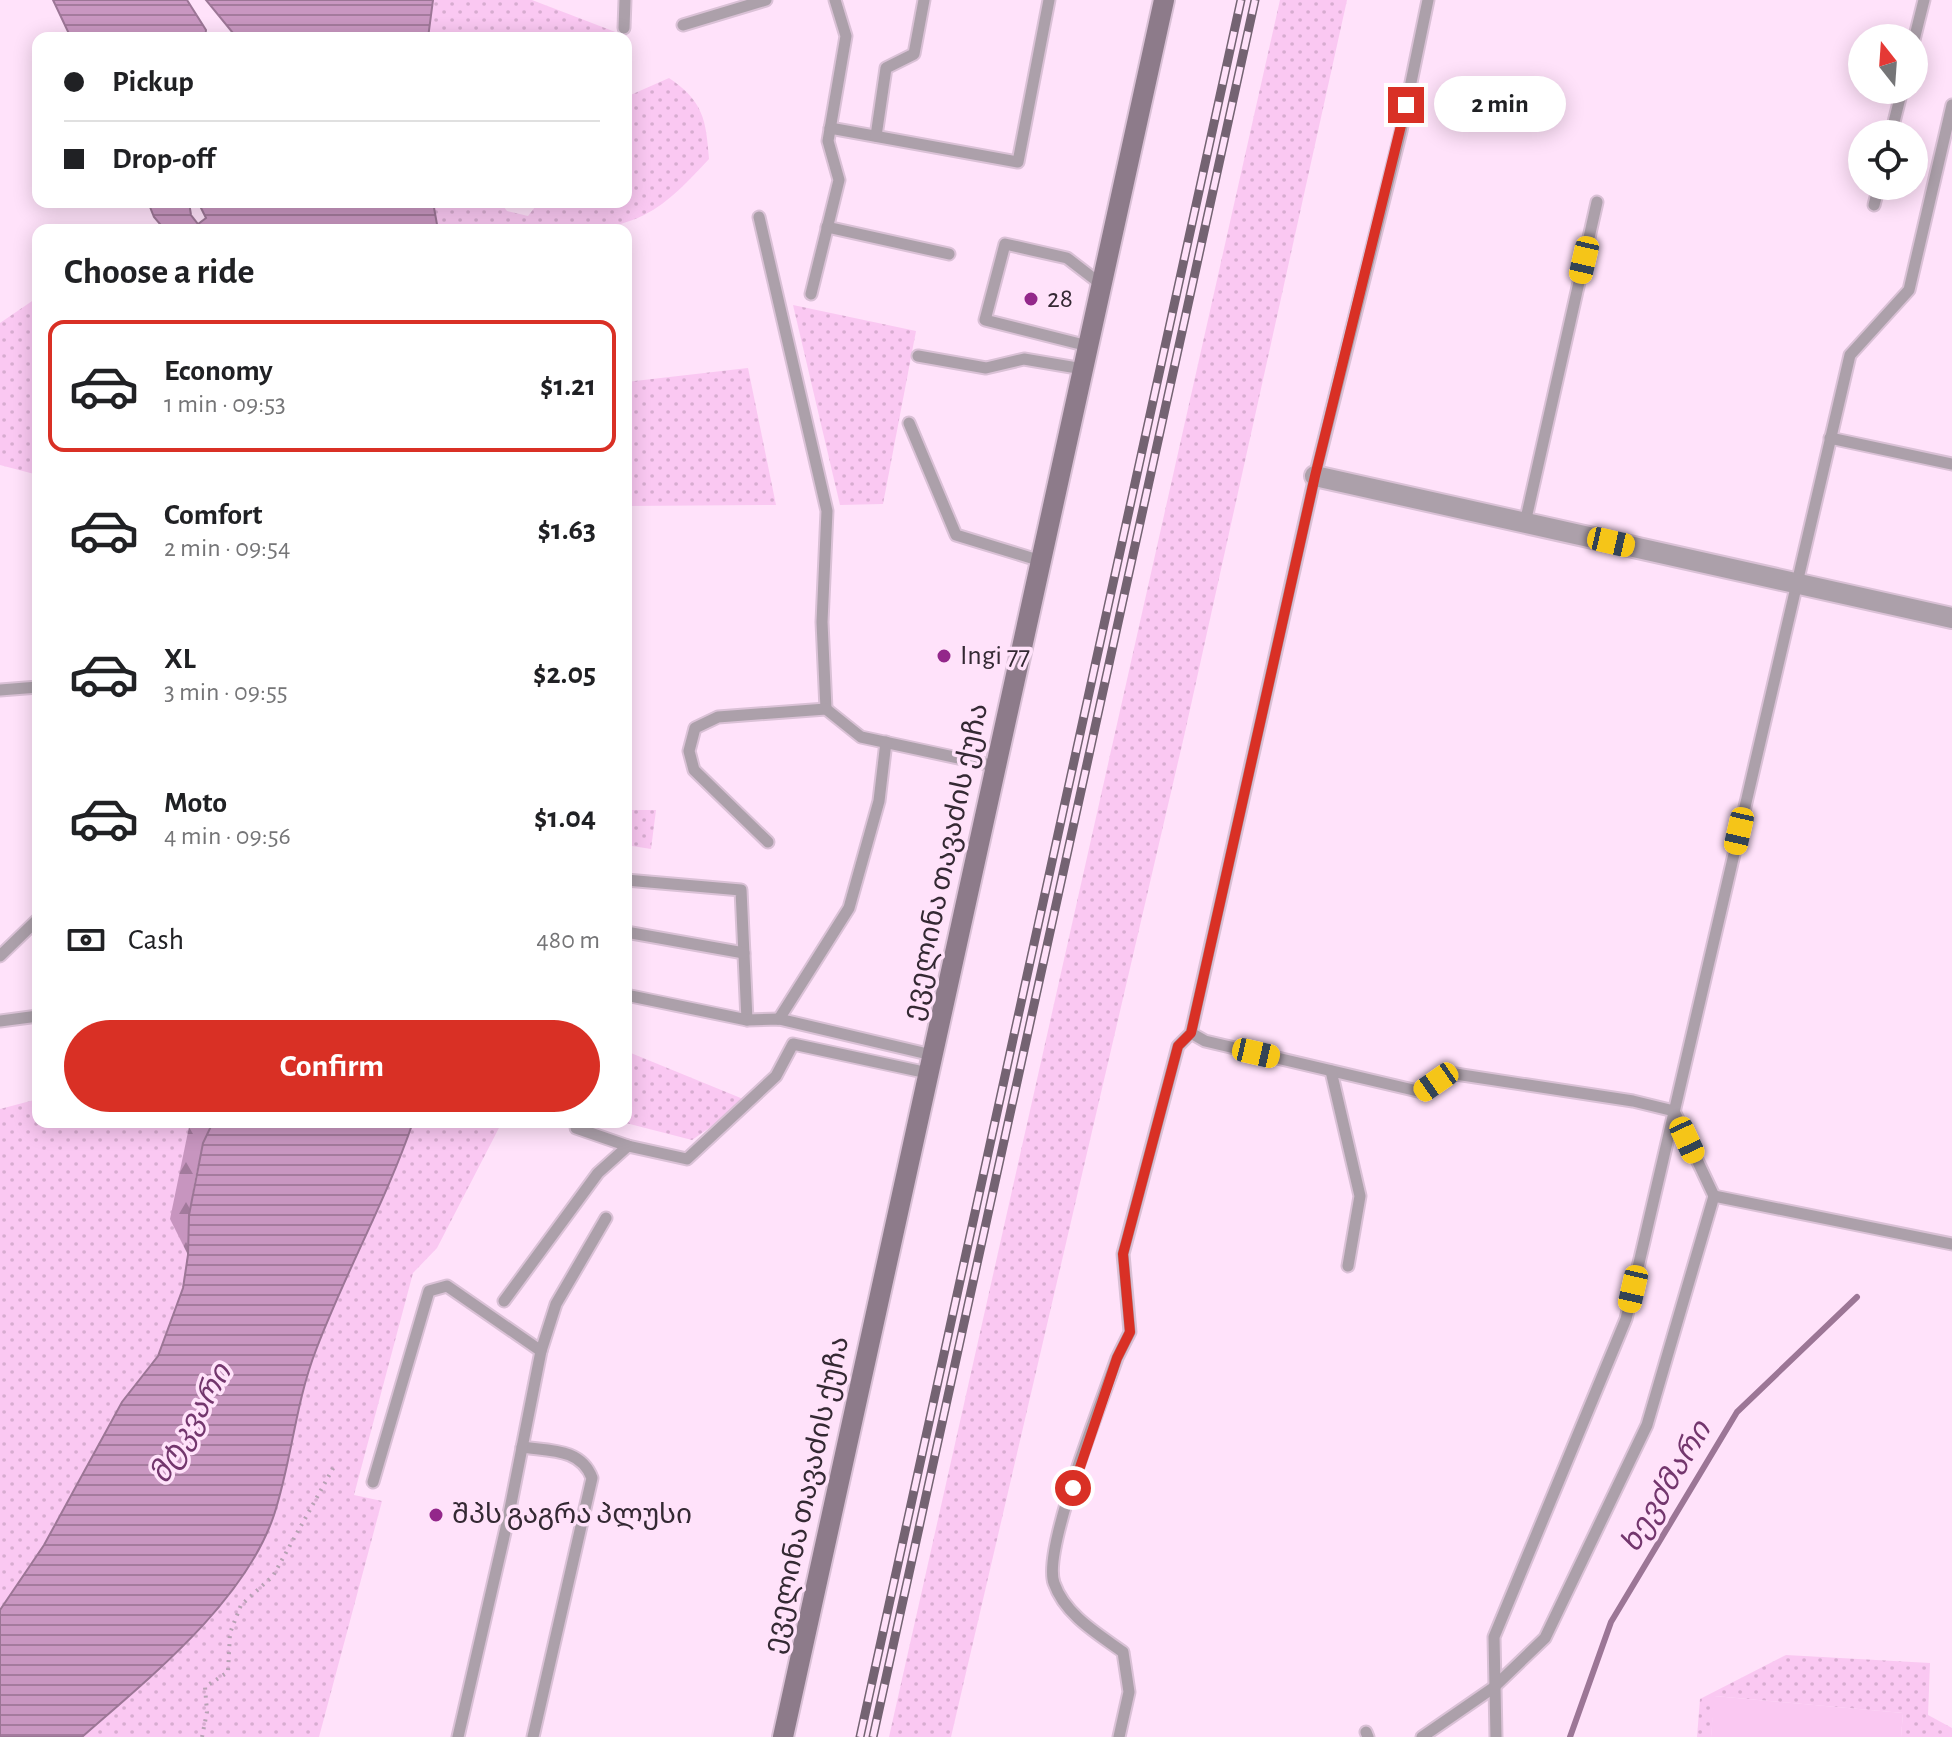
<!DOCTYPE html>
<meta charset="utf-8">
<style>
:root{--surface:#fff;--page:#f6f6f6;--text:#202124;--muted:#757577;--line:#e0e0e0;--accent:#d93025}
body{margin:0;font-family:"Alegreya Sans","Noto Sans Georgian",sans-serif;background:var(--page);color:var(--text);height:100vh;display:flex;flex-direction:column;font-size:30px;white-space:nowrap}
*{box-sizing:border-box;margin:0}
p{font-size:26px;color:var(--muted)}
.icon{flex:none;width:44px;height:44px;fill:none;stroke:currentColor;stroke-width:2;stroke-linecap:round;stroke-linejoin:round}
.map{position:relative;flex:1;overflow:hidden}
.drawer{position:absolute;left:32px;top:224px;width:600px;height:904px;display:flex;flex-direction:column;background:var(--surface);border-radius:16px;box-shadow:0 4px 20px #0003}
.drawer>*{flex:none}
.top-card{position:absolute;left:32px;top:32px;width:600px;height:176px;border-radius:16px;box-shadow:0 4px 20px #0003;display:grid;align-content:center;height:176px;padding:0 32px;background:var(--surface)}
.needle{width:52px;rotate:343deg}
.fabs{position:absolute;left:1848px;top:24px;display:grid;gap:16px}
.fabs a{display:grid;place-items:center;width:80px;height:80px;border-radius:50%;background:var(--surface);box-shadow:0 4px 20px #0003;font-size:40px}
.end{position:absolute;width:36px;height:36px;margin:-18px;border:10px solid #d93025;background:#fff;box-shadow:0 0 0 4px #fff}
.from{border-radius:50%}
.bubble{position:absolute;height:56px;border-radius:28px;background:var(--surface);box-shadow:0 4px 20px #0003;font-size:26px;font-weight:700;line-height:56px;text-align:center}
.car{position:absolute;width:24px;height:48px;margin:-24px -12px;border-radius:10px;box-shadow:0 0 6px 2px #0007;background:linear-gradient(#f5c518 24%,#345 0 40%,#f5c518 0 76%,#345 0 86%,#f5c518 0)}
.top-card b{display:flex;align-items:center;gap:28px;height:76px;font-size:30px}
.top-card b+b{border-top:2px solid var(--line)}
.top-card i{width:20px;height:20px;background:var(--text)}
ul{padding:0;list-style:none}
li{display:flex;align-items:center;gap:24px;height:132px;margin:0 16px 12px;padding:0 16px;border:4px solid transparent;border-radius:16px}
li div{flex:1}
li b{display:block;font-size:30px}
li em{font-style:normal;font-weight:700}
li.on{border-color:var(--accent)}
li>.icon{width:72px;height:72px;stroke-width:1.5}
h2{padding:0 32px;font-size:36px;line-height:96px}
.pay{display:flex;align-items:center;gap:20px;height:88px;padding:0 32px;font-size:30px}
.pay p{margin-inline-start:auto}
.cta{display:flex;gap:16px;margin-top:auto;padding:16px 32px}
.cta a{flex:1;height:92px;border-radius:48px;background:var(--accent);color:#fff;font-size:32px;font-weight:700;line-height:92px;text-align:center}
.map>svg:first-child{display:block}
.grass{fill:url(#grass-dots)}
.forest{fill:url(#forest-firs)}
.pitch{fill:#fac8f2}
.water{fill:url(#water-rules);stroke:#9c7696;stroke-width:2}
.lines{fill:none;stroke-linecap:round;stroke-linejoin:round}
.stream{stroke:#9c7696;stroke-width:6}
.service-casing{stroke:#dac1d6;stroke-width:15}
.minor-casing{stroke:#dac1d6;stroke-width:24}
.secondary-casing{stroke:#dac1d6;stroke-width:24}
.path{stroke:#b7a1b4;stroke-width:4;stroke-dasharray:2 6;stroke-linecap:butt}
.service{stroke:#aca0aa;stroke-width:11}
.minor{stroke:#aca0aa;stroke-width:20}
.secondary{stroke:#8d7b8a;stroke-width:20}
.rail-casing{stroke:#746372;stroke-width:9}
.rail{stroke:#ffe2fa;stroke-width:6;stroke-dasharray:18;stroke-linecap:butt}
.route{stroke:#d93025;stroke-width:10}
.poi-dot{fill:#93278a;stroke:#ffe2fa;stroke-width:3}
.labels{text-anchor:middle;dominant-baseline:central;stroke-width:7;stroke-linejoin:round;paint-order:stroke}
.poi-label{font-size:28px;fill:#342933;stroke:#ffe2fa;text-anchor:start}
.street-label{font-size:28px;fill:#342933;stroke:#ffe2fa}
.water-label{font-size:30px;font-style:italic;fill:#73366d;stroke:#ffe2fa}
</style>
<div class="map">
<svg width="1952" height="1737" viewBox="0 0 1952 1737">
<defs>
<pattern id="grass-dots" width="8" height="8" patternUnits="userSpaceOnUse" patternTransform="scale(2)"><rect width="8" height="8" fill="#fac8f2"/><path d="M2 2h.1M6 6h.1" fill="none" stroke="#d7acd0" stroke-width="1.8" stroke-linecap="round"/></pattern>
<pattern id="forest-firs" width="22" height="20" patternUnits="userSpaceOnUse" patternTransform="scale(2)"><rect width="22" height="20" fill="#c795bf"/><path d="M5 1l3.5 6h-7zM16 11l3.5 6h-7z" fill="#a27a9c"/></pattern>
<pattern id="water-rules" width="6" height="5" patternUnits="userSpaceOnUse" patternTransform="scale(2)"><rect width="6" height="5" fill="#c997c1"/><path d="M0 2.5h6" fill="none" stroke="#a47b9d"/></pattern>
</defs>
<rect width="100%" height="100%" fill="#ffe2fa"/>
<g class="grass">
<path d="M433,0h99l86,33 -3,5h-187z"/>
<path d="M1280,0h67l-162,732 -234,1005h-62z"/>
<path d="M669,78c34,23 37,41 40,81 -20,21 -39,43 -65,56 -50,26 -149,15 -206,15l-5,-28h67l7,9 21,5 11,-14h87v-105z"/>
<path d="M38,297v178l-38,-10v-142z"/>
<path d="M793,305l123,26 -33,173 -43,1z"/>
<path d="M748,368l28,137 -150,1v-124z"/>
<path d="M626,810h30l-5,39 -25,-4z"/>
<path d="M626,1051l122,50 -56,39 -70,-18h4z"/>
<path d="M38,1099v23h152l-19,97 17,36 -5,33 -25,68 -36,46 -78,143 -44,65v-501z"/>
<path d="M413,1122h89l-65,126 -24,25 -59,222 28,6 -63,236h-237c67,-59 163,-135 192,-222 18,-55 21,-111 42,-165 29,-77 70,-149 97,-228z"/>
<path d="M1786,1655l144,8 -2,52 24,13v9h-51l2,-24 -188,-17 -4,41h-14l3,-38z"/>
</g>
<path class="forest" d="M190,1122h23c-19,41 -24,88 -25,133l-18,-36z"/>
<path class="pitch" d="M1714,1696l189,17 -2,24h-190z"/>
<g class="water">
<path d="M53,0h134l19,30 -1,8h-134z"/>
<path d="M206,0h227l-5,38h-191z"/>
<path d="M148,202h41l2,13 7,9 8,-6 -8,-16h235l5,28h-273l-11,-13z"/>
<path d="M213,1122h200c-27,79 -68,151 -97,228 -21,54 -24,110 -42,165 -29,87 -125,163 -192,222h-82v-127l44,-65 78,-143 36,-46 25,-68 5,-33 1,-40 14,-72z"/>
</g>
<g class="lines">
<path class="stream" d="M1570,1737l41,-115 126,-210 120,-115"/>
<g class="service-casing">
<g id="service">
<path d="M683,25l83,-25"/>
<path d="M624,28l1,-28"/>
<path d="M1914,40l10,-40"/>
<path d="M830,128l188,34 31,-162"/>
<path d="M1891,134l11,-44"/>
<path d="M876,136l10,-68 28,-14 10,-54"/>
<path d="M1874,205l5,-19"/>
<path d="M759,217l68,294 -5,111 4,87"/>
<path d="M827,227l122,27"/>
<path d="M811,294l28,-114 -11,-39 18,-105 -11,-36"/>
<path d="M1088,346l-103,-26 20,-76 62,14 35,27"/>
<path d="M918,356l68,12 38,-9 59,10"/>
<path d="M909,423l47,112 85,26"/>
<path d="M1830,438l122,26"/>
<path d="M1525,523l72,-321"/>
<path d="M0,690l38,-3"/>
<path d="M768,842l-74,-72 -5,-19 6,-23 23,-11 108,-8 35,28 134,29"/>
<path d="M626,880l115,10 6,130"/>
<path d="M626,932l118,21"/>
<path d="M0,956l38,-37"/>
<path d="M626,995l121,25 32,-1 153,36"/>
<path d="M779,1019l70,-111 30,-107 7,-59"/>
<path d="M0,1021l38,-5"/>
<path d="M1191,1033l14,8 217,51 27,-19 184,28 41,10 40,85"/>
<path d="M1331,1071l29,125 -12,70"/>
<path d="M576,1128l52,18"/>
<path d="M504,1301l94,-128 30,-27 59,13 89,-83 17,-32 135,29"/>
<path d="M522,1447c27,4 59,1 70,31l-59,259"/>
<path d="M373,1482l56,-191 18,-5 94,65"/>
<path d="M1366,1732l2,5"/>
<path d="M458,1737l50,-218 33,-168 15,-47 50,-86"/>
<path d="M1119,1737l10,-45 -6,-40c-25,-18 -58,-37 -69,-69 -12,-34 49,-184 63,-225l13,-26 -7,-78 55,-208 13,-13 124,-557 86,-345 27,-131"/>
<path d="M1422,1737l71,-49 52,-50 102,-213 67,-229 238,48"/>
<path d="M1496,1737l-2,-100 132,-318 224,-964 59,-65 43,-185"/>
</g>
</g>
<g class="minor-casing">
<path id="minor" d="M1315,476l637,142"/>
</g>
<g class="secondary-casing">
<path id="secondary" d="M783,1737l381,-1737"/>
</g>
<path class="path" d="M202,1737l5,-25 -2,-25 23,-15 2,-39 11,-28 32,-29 63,-113"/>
<use href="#service" class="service"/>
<use href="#minor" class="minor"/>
<use href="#secondary" class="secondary"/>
<g class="rail-casing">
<g id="rail">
<path d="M860,1737l381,-1737"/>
<path d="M873,1737l382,-1737"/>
</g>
</g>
<use href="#rail" class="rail"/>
</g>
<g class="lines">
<path class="route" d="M1073,1488l44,-130 13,-26 -7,-78 55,-208 13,-13 124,-557 91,-371"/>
</g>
<g class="poi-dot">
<circle cx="1031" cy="299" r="8"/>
<circle cx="944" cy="656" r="8"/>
<circle cx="436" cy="1515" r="8"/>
</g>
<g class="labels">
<g class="poi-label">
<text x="1047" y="299">28</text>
<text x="960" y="656">Ingi 77</text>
<text x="452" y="1515">შპს გაგრა პლუსი</text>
</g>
<g class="street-label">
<text transform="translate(946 862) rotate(-78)">ეველინა თავაძის ქუჩა</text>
<text transform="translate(807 1495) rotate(-78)">ეველინა თავაძის ქუჩა</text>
</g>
<g class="water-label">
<text transform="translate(191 1424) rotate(-60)">მტკვარი</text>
<text transform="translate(1666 1487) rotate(-59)">ხევძმარი</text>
</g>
</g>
</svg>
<div class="fabs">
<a><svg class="needle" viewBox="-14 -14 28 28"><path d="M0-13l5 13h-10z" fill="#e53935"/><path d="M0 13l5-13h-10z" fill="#757577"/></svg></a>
<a><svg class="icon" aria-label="locate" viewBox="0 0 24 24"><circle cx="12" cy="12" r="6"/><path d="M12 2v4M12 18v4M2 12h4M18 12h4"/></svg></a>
</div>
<i class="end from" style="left:1073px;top:1488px"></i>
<i class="end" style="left:1406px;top:105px"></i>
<div class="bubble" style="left:1434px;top:76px;width:132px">2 min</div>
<i class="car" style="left:1584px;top:260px;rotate:193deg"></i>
<i class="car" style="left:1611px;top:542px;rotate:103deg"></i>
<i class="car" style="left:1739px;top:831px;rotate:193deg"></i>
<i class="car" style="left:1256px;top:1053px;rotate:103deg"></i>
<i class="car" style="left:1436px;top:1082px;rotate:235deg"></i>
<i class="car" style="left:1687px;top:1140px;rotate:155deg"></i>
<i class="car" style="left:1633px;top:1289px;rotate:193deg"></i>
<div class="top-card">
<b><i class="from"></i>Pickup</b>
<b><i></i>Drop-off</b>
</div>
<section class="drawer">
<h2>Choose a ride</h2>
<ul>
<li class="on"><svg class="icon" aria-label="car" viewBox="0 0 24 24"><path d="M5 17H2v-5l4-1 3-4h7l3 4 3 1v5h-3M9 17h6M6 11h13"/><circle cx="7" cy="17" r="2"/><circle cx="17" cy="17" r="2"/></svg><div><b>Economy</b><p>1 min · 09:53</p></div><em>$1.21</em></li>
<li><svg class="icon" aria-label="car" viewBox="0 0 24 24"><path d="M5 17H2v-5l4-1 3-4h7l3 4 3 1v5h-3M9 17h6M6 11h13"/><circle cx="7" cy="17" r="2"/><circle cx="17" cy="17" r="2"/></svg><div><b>Comfort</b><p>2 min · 09:54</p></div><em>$1.63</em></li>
<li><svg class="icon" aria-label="car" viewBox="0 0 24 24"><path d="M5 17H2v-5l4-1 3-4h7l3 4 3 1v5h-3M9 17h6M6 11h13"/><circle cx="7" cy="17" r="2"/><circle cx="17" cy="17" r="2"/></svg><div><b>XL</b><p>3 min · 09:55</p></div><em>$2.05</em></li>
<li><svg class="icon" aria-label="car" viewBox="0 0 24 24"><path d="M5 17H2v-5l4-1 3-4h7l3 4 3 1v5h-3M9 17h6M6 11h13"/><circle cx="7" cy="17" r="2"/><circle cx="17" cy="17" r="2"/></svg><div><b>Moto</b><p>4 min · 09:56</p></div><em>$1.04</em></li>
</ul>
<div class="pay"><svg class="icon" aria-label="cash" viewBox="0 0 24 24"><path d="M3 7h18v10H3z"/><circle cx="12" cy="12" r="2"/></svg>Cash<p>480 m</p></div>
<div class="cta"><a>Confirm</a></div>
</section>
</div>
